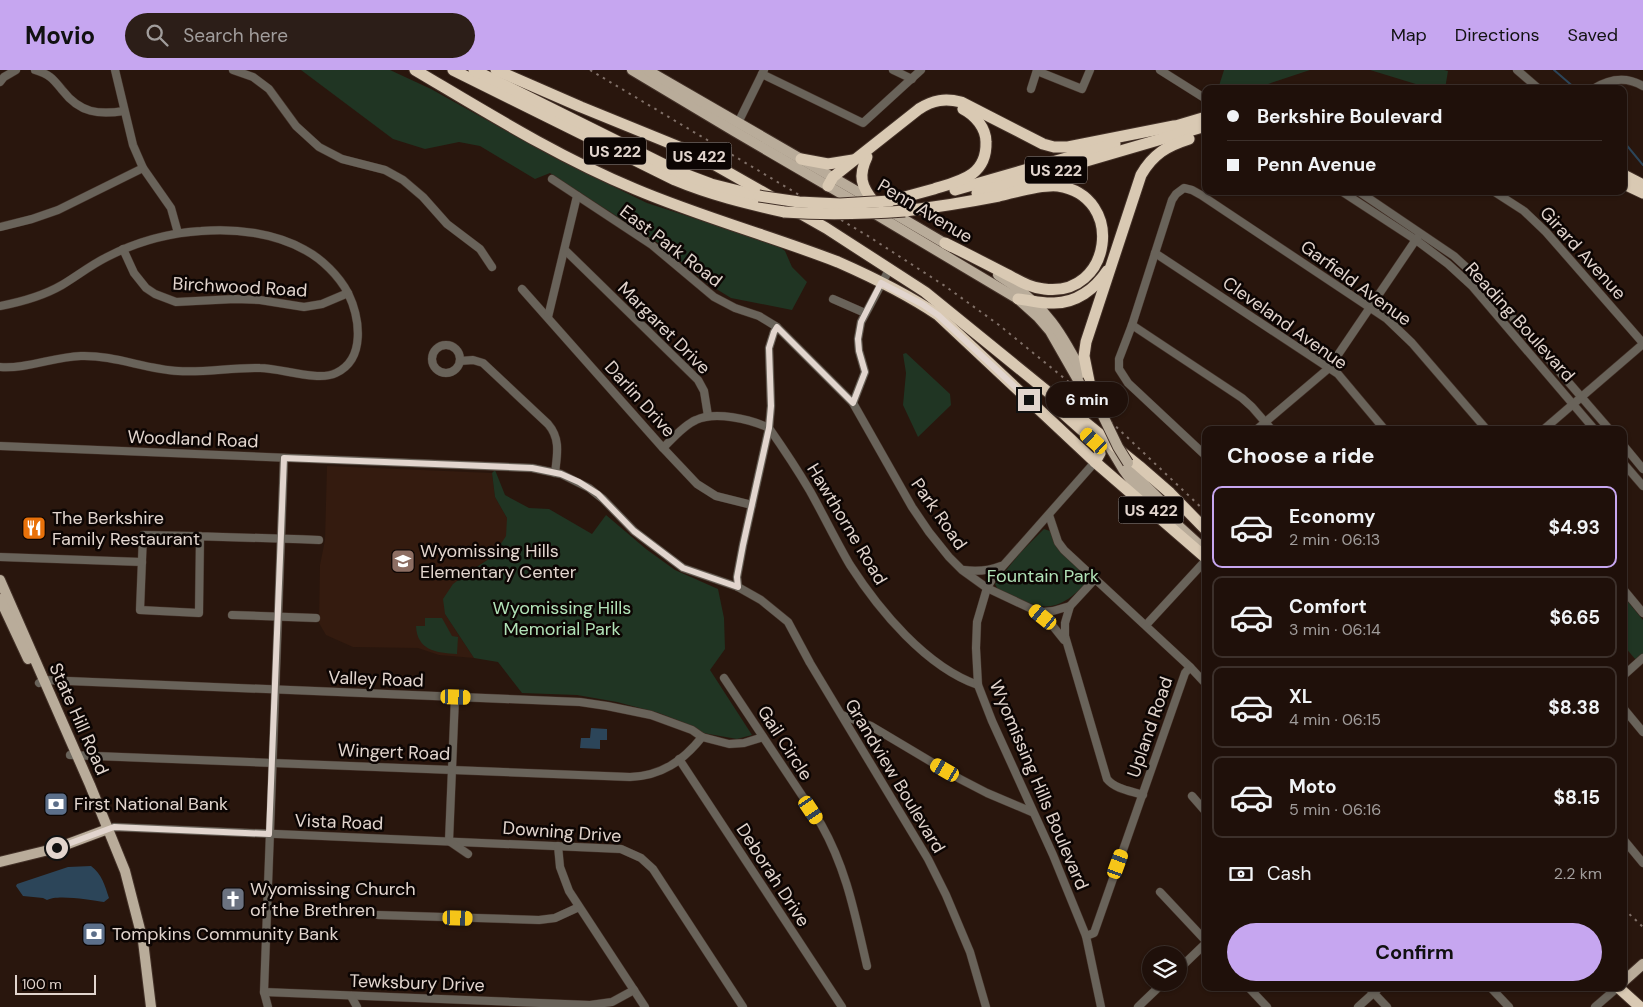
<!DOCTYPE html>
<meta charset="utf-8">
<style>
:root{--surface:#1f100a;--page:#2c1e18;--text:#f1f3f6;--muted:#a19d9c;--line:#3c302b;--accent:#c6a6f0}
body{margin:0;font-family:"DM Sans",sans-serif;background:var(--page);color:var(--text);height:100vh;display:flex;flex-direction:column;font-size:19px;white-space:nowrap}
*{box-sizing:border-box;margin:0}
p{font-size:16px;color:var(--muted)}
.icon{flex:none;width:28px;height:28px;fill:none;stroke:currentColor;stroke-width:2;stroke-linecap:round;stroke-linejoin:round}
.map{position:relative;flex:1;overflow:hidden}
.panel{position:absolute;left:1202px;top:356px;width:425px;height:565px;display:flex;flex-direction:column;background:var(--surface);border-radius:10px;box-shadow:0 1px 4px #0004,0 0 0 1px var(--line)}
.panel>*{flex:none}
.top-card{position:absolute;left:1202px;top:15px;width:425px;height:110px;border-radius:10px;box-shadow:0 1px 4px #0004,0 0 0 1px var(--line);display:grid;align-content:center;height:110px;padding:0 25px;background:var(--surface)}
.buttons{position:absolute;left:1142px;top:876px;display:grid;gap:10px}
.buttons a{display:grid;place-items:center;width:45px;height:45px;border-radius:50%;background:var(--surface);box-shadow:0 1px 4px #0004,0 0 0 1px var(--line);font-size:25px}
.scale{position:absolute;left:15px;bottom:12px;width:81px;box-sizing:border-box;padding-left:5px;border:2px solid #e2d5ce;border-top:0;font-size:14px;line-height:18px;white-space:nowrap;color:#e2d5ce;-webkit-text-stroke:4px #0c0503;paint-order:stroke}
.end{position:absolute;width:22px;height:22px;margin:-11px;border:6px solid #e2d5ce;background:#111;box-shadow:0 0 0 2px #111}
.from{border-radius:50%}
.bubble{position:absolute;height:35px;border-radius:18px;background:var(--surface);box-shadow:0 1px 4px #0004,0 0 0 1px var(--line);font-size:16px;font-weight:700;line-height:35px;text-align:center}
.car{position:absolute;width:15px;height:30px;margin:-15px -8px;border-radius:6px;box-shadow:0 0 4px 1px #0007;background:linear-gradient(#f5c518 24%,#345 0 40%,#f5c518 0 76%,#345 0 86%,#f5c518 0)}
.top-card b{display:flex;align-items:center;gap:18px;height:48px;font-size:19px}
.top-card b+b{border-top:1px solid var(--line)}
.top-card i{width:12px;height:12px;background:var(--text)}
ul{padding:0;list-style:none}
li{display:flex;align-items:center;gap:15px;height:82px;margin:0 10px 8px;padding:0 15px;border:2px solid var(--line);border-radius:10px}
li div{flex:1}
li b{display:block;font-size:19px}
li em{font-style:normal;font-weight:700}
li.current{border-color:var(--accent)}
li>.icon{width:45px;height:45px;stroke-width:1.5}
h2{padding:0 25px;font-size:22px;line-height:60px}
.pay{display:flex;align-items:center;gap:12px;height:55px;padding:0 25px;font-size:19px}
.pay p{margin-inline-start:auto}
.button{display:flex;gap:10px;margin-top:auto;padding:10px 25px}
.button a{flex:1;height:58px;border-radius:30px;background:var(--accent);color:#111;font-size:20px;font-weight:700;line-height:58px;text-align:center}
header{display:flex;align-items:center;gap:30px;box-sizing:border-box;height:70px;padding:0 25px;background:var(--accent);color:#111}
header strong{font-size:24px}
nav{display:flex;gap:28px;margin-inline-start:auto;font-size:18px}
.search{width:350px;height:45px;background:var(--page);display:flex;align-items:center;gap:12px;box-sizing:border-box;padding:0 18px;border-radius:28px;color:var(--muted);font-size:19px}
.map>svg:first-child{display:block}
.built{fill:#341b0f}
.green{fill:#203523}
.water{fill:#2c4559}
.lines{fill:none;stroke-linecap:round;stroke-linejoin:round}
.stream{stroke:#2c4559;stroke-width:2}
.minor-casing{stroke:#433128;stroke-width:9}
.major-casing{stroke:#433128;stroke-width:12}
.highway-casing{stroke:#433128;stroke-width:13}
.minor{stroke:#69635a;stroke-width:8}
.major{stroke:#b9ac9a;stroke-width:10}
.highway{stroke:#d9c9b3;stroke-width:11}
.rail{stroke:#807068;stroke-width:2;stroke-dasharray:2.5 5;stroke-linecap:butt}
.major-bridge-casing{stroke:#433128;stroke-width:12;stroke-linecap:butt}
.highway-bridge-casing{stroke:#433128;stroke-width:13;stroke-linecap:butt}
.major-bridge{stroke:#b9ac9a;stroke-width:10}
.highway-bridge{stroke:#d9c9b3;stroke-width:11}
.route{stroke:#e2d5ce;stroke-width:6}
.labels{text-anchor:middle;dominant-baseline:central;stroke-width:5;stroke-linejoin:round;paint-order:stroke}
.shield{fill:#0c0503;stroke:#a29791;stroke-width:1}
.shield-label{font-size:16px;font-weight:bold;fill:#e2d5ce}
.street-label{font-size:18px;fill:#e2d5ce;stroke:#0c0503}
.poi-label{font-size:18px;fill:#e2d5ce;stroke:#0c0503;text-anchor:start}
.park-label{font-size:18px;fill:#b1e2b7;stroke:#0c0503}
</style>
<header>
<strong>Movio</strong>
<div class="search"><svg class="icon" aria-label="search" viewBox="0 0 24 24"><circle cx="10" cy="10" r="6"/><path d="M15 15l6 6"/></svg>Search here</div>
<nav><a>Map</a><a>Directions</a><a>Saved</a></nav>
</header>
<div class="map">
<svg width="1643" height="937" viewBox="0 0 1643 937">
<rect width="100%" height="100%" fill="#29160d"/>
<path class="built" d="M327,396l165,7 3,24 12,21v18l-15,21 -23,15 -24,42 29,44 -35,-3 -21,-7 -65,-1 -27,-12 -7,-12 1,-58 5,-25z"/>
<g class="green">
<path d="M301,0h89l41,19 124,69 92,45 130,42 8,6 7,16 15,15 -15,28 -61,-12 -26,-16 -44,-37 -111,-72 -15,6 -55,-33 -21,-4 -34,7 -32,-10z"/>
<path d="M1224,0h86l-57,19h-35z"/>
<path d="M1370,0h74l4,1 -3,18h-13z"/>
<path d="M906,283l44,41 1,11 -33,32 -15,-32 3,-32 -3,-19z"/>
<path d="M495,400l10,25 24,13 20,1 43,25 14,-19 40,34 29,21 43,19 6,29 1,31 -15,21 42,65 -15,4 -34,-6 -16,-9 -28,-11 -42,-11 -40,-7 -55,-2 -24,-31 -24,-4 -29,-44 -2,-15 10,-15 16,-12 23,-15 14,-21 1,-18 -12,-21 -3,-24z"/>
<path d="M1044,459l6,2 40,47 -1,2c-35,38 -48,29 -91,10l-3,-6 25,-31z"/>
<path d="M1624,527l19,23v34l-7,6 -12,-14z"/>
<path d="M425,548h17l10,18 6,1 -1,17c-21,-1 -40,-4 -41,-28h9z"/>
</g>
<g class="water">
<path d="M591,658l16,1v11h-7v9l-20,-1 1,-10h9z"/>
<path d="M91,796c11,8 14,20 18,32l-5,4c-13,-2 -47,-8 -57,-2l-4,-2 -20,-2 -7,-10 1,-2 51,-17z"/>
</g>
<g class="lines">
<g class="stream">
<path d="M1554,0l22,19"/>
<path d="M1624,72l19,23"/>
</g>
<g class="minor-casing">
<g id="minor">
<path d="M35,0c16,5 18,9 28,21 17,22 36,24 61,20"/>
<path d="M115,0l18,75 10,23 28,40 7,25"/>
<path d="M233,0l20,7 16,12 27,37 23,21 23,12 43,11 18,10 20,17 24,27 33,25 12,18"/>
<path d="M893,0l19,9"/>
<path d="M1160,0l46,29"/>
<path d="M1517,0l22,19"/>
<path d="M1037,1l45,18 8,-19"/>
<path d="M762,4l101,49 58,-53"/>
<path d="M0,12l4,-5 12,-7"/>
<path d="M1031,19l6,-19"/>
<path d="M1593,19c16,-10 33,-13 50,-3"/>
<path d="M736,57l28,-57"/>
<path d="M552,109l100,66 62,52 21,11 24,8 18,11 76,76 59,104 17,25 20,25 13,13 25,18 47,22 9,2 10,-1 17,-5 -5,17v13l42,143c8,10 24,12 36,16"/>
<path d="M1341,121l75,49 32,24 24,22 123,144"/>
<path d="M1358,121l96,65 25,23 131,151"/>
<path d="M1493,121l31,20 22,21 97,111"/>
<path d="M0,157l32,-8 26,-9 85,-42"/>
<path d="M123,179l11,24 12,15 9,6 21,8 59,-3 25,1 44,7 18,-3 26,-11"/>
<path d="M565,180l133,130 6,11 4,25"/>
<path d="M1155,183l183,121 47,56"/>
<path d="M522,219l141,159 34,36 19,12 36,9"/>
<path d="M833,229l32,14"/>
<path d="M0,236c21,-4 43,-10 62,-21 15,-9 29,-20 45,-28 29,-15 62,-24 94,-26 34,-3 74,2 104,19 17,9 34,26 43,43 12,25 18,66 -12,80 -18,9 -55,-5 -76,-5 -28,-1 -55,5 -82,3 -33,-2 -64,-16 -97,-15 -28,1 -54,13 -81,11"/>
<path d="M548,247l29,-121"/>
<path d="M1132,255l110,73 10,9 20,23"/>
<circle cx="446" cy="289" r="14"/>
<path d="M460,291l13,-1 10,3 65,61c13,15 9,31 7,49"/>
<path d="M853,333l12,-31 -6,-21 -1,-12 3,-17 29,-54"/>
<path d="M1256,360l73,-62 88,-130"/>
<path d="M1543,360l100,-86"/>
<path d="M0,376l532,22 29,6 28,14 14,11 31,32 49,37 55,19 23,13 27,22 22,41 118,196 18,36 24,57 16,55"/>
<path d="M1624,376l19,23"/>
<path d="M663,378c9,-9 21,-23 33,-28 19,-9 54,-1 73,8 14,20 28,41 41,63 14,25 26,50 40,74 29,45 76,102 128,120"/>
<path d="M1206,386l-78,-73 -9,-14v-10l13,-34 40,-125 4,-6 8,-6 8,2 9,5 186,124 25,24 75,87"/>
<path d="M1095,392l-101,114 -7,12 -10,34 -1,26 2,37 14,36 61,134 33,81 15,71"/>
<path d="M1624,394l19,22"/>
<path d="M1049,445l9,27 6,8 126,117 -5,6 -91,260 -8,3"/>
<path d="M200,466l-1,77 -59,-3 3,-75c59,1 118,3 176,5"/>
<path d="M0,487l142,5"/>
<path d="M964,500c14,2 24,1 37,-4"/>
<path d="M738,517l-1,-10 6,-32 26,-117 2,-22 -2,-58 5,-16 3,-5"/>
<path d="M1624,520l19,23"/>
<path d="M1070,536l25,-27"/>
<path d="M1036,541l16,14 12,15"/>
<path d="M232,545l84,3"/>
<path d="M1146,555l60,-65"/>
<path d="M1190,597l16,17"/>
<path d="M1624,605l19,-17"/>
<path d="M724,608l97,146c26,46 34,91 46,142"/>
<path d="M39,613l5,-3 536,22 27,4 44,9 41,15 10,7 27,7 15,-1 19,-6"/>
<path d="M1624,639l19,23"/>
<path d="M842,645l29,11 89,53 27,14 45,19"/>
<path d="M70,685l560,22c31,-1 53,-16 72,-40"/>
<path d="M679,689l163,248"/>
<path d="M1192,726l14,16"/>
<path d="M108,759l6,-2 507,22 20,9 12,11 90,138"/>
<path d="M1624,770l19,23"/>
<path d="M449,771l6,-144"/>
<path d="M449,771l19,13"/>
<path d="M558,776l2,21 9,24 76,116"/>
<path d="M1160,822l46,49"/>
<path d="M378,845l161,5 16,-2 24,-11"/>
<path d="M1179,899l27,-26"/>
<path d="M1249,918l18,19"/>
<path d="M1369,918l18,19"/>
<path d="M1491,918l18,19"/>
<path d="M264,922l326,13 22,-3 22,-12"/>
<path d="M351,926l6,11"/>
<path d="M268,937l-4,-15 20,-534"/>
<path d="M1138,937l26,-25"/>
<path d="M1358,937l21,-19"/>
<path d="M1595,937l22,-19"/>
</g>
</g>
<g class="major-casing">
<g id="major">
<path d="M632,0l102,61 125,73"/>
<path d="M647,0l225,130"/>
<path d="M888,140l63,37"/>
<path d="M872,142l146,87 20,18 12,14 28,49"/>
<path d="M998,205c48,30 65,59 89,108"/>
<path d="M1111,379l12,20 13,18 70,64"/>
<path d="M1128,393l18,23 21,21"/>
<path d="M0,510l90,205 35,86 18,70 8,66"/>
<path d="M0,529l28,60"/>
<path d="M0,792l57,-14 51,-19"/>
<path d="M1624,911l19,-17"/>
</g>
</g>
<g class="highway-casing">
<g id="highway">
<path d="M415,0c71,42 143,87 220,119 66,28 136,47 203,73 34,15 69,32 100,53l157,147 111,96"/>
<path d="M453,0l222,110c36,15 70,23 109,32"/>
<path d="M474,0l205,102 32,12 48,12"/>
<path d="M496,0l85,37 113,46 132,75 99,64 214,174 31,27 36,37"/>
<path d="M1169,58l37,-11"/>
<path d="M867,87c-9,19 -6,29 7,45"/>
<path d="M801,89l27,5 25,-4"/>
<path d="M1624,105l19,10"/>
<path d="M1624,114l19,9"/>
<path d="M828,116l5,-9 86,-68c14,-9 26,-11 42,-7l82,42 11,3h14l106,-21"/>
<path d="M955,120l160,-46"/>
<path d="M977,123l229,-67"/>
<path d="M890,131c15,-4 29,-8 44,-12 26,-8 53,-13 52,-47 0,-14 -11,-27 -23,-33"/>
<path d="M905,141c32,-4 63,-9 94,-15 17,-4 42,-12 59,-10 68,10 54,112 -14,103 -14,-1 -26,-9 -38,-15 -21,-11 -41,-21 -61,-31"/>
<path d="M1018,229c12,1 24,5 36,4 22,0 41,-14 53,-32"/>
<path d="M1091,321l-7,-35 2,-14 55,-167c12,-21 26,-29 48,-36"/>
<path d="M1057,338l37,33 4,6 2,6 -5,9"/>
<path d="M1619,918l21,19"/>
</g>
</g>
<use href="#minor" class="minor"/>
<use href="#major" class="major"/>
<use href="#highway" class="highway"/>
<g class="rail">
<path d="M590,0l278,166 77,50 54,39 71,58 136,129"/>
<path d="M1624,839l19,18"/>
</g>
<g class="major-bridge-casing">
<g id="major-bridge">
<path d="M1078,310l11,24"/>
<path d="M1091,321l27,56 10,16"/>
</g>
</g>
<g class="highway-bridge-casing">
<g id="highway-bridge">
<path d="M759,126l40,6 41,2 50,-3"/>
<path d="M784,142c41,3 80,2 121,-1"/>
</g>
</g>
<use href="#major-bridge" class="major-bridge"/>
<use href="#highway-bridge" class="highway-bridge"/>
</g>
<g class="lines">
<path class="route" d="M57,778l57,-21 155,7 15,-376 248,10 29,6 18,8 19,12 36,37 49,37 55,19 -1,-10 6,-32 26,-117 2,-22 -2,-58 5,-16 3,-5 76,76 12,-31 -6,-21 -1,-12 3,-17 20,-39 41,21 16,11 91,85"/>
</g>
<defs>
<g id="restaurant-square" transform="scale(1.25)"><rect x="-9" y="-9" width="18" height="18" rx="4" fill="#e8710a" stroke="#0c0503"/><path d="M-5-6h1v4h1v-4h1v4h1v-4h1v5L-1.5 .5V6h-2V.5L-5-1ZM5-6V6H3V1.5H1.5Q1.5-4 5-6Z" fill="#fff"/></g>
<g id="school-square" transform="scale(1.25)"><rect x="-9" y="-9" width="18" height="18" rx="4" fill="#8d6e63" stroke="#0c0503"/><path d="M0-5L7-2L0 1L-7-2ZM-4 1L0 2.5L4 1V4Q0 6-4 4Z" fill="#fff"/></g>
<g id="bank-square" transform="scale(1.25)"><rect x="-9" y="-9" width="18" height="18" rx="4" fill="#5c6f8a" stroke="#0c0503"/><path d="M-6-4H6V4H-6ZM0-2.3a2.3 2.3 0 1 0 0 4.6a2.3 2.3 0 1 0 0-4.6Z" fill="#fff"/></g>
<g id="church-square" transform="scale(1.25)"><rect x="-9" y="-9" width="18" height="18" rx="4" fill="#6b7280" stroke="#0c0503"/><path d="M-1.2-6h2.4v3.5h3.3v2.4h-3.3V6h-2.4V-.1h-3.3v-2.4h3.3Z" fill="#fff"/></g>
</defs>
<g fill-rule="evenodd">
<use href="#restaurant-square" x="34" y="458"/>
<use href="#school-square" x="403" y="491"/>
<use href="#bank-square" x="56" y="734"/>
<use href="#church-square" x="233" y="829"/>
<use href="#bank-square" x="94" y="864"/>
</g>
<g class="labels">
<g class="shield">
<rect x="584" y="67.5" width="62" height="27" rx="4"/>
<rect x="666.5" y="72.5" width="65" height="27" rx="4"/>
<rect x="1025" y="86.5" width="62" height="27" rx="4"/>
<rect x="1118.5" y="426.5" width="65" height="27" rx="4"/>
</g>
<g class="shield-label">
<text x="615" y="81">US 222</text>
<text x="699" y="86">US 422</text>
<text x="1056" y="100">US 222</text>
<text x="1151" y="440">US 422</text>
</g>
<g class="street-label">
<text transform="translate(925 141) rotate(31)">Penn Avenue</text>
<text transform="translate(671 176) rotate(37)">East Park Road</text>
<text transform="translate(1583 183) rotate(48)">Girard Avenue</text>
<text transform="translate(1356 213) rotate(36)">Garfield Avenue</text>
<text transform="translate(240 217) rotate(3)">Birchwood Road</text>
<text transform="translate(1520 252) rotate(48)">Reading Boulevard</text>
<text transform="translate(1285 253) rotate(35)">Cleveland Avenue</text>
<text transform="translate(664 258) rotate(45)">Margaret Drive</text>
<text transform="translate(640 329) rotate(48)">Darlin Drive</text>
<text transform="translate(193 369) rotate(2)">Woodland Road</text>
<text transform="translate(939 444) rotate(55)">Park Road</text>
<text transform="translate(847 454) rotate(59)">Hawthorne Road</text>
<text transform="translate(376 609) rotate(2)">Valley Road</text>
<text transform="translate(79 649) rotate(66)">State Hill Road</text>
<text transform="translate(1150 657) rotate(-71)">Upland Road</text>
<text transform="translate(785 673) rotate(57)">Gail Circle</text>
<text transform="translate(394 682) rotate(2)">Wingert Road</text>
<text transform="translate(895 706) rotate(59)">Grandview Boulevard</text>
<text transform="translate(1039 715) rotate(67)">Wyomissing Hills Boulevard</text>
<text transform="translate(339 752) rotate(2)">Vista Road</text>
<text transform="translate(562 762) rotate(4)">Downing Drive</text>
<text transform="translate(773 805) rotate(57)">Deborah Drive</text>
<text transform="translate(417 913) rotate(2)">Tewksbury Drive</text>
</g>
<g class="poi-label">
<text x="52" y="448">The Berkshire<tspan x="52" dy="21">Family Restaurant</tspan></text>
<text x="420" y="481">Wyomissing Hills<tspan x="420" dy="21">Elementary Center</tspan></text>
<text x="74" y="734">First National Bank</text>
<text x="250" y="819">Wyomissing Church<tspan x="250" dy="21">of the Brethren</tspan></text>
<text x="112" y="864">Tompkins Community Bank</text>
</g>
<g class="park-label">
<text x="1043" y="506">Fountain Park</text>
<text x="562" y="538">Wyomissing Hills<tspan x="562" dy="21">Memorial Park</tspan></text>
</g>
</g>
</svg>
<div class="buttons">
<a><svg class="icon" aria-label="layers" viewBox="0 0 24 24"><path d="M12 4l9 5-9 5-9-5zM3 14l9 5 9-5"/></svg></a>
</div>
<div class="scale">100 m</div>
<i class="end from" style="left:57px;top:778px"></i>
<i class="end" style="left:1029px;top:330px"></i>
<div class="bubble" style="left:1046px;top:312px;width:82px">6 min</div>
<i class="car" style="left:1094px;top:371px;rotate:312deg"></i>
<i class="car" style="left:1043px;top:547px;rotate:309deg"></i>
<i class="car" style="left:456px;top:627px;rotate:92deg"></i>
<i class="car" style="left:945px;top:700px;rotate:300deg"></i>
<i class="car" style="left:811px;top:740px;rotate:146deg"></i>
<i class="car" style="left:1118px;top:794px;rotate:20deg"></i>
<i class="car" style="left:458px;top:848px;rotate:92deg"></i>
<div class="top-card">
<b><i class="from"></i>Berkshire Boulevard</b>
<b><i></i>Penn Avenue</b>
</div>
<section class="panel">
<h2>Choose a ride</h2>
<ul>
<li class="current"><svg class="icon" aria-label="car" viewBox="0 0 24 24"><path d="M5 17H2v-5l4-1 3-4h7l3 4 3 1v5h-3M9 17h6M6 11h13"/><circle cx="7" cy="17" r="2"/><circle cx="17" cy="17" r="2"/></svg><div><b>Economy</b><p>2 min · 06:13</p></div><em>$4.93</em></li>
<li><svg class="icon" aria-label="car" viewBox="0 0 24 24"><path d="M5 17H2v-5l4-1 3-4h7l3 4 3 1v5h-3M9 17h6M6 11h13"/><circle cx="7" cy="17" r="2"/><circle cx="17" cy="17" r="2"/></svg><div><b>Comfort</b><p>3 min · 06:14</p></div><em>$6.65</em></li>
<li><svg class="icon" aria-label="car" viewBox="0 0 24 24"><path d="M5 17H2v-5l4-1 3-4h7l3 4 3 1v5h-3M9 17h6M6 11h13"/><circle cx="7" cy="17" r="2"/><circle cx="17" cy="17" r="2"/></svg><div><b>XL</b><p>4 min · 06:15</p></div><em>$8.38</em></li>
<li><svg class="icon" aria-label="car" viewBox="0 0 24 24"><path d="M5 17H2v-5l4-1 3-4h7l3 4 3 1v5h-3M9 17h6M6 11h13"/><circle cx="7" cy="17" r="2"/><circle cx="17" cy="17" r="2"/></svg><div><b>Moto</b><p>5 min · 06:16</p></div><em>$8.15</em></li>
</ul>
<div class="pay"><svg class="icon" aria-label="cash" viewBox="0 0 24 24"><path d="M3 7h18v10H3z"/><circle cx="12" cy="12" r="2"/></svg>Cash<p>2.2 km</p></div>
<div class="button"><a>Confirm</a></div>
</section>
</div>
